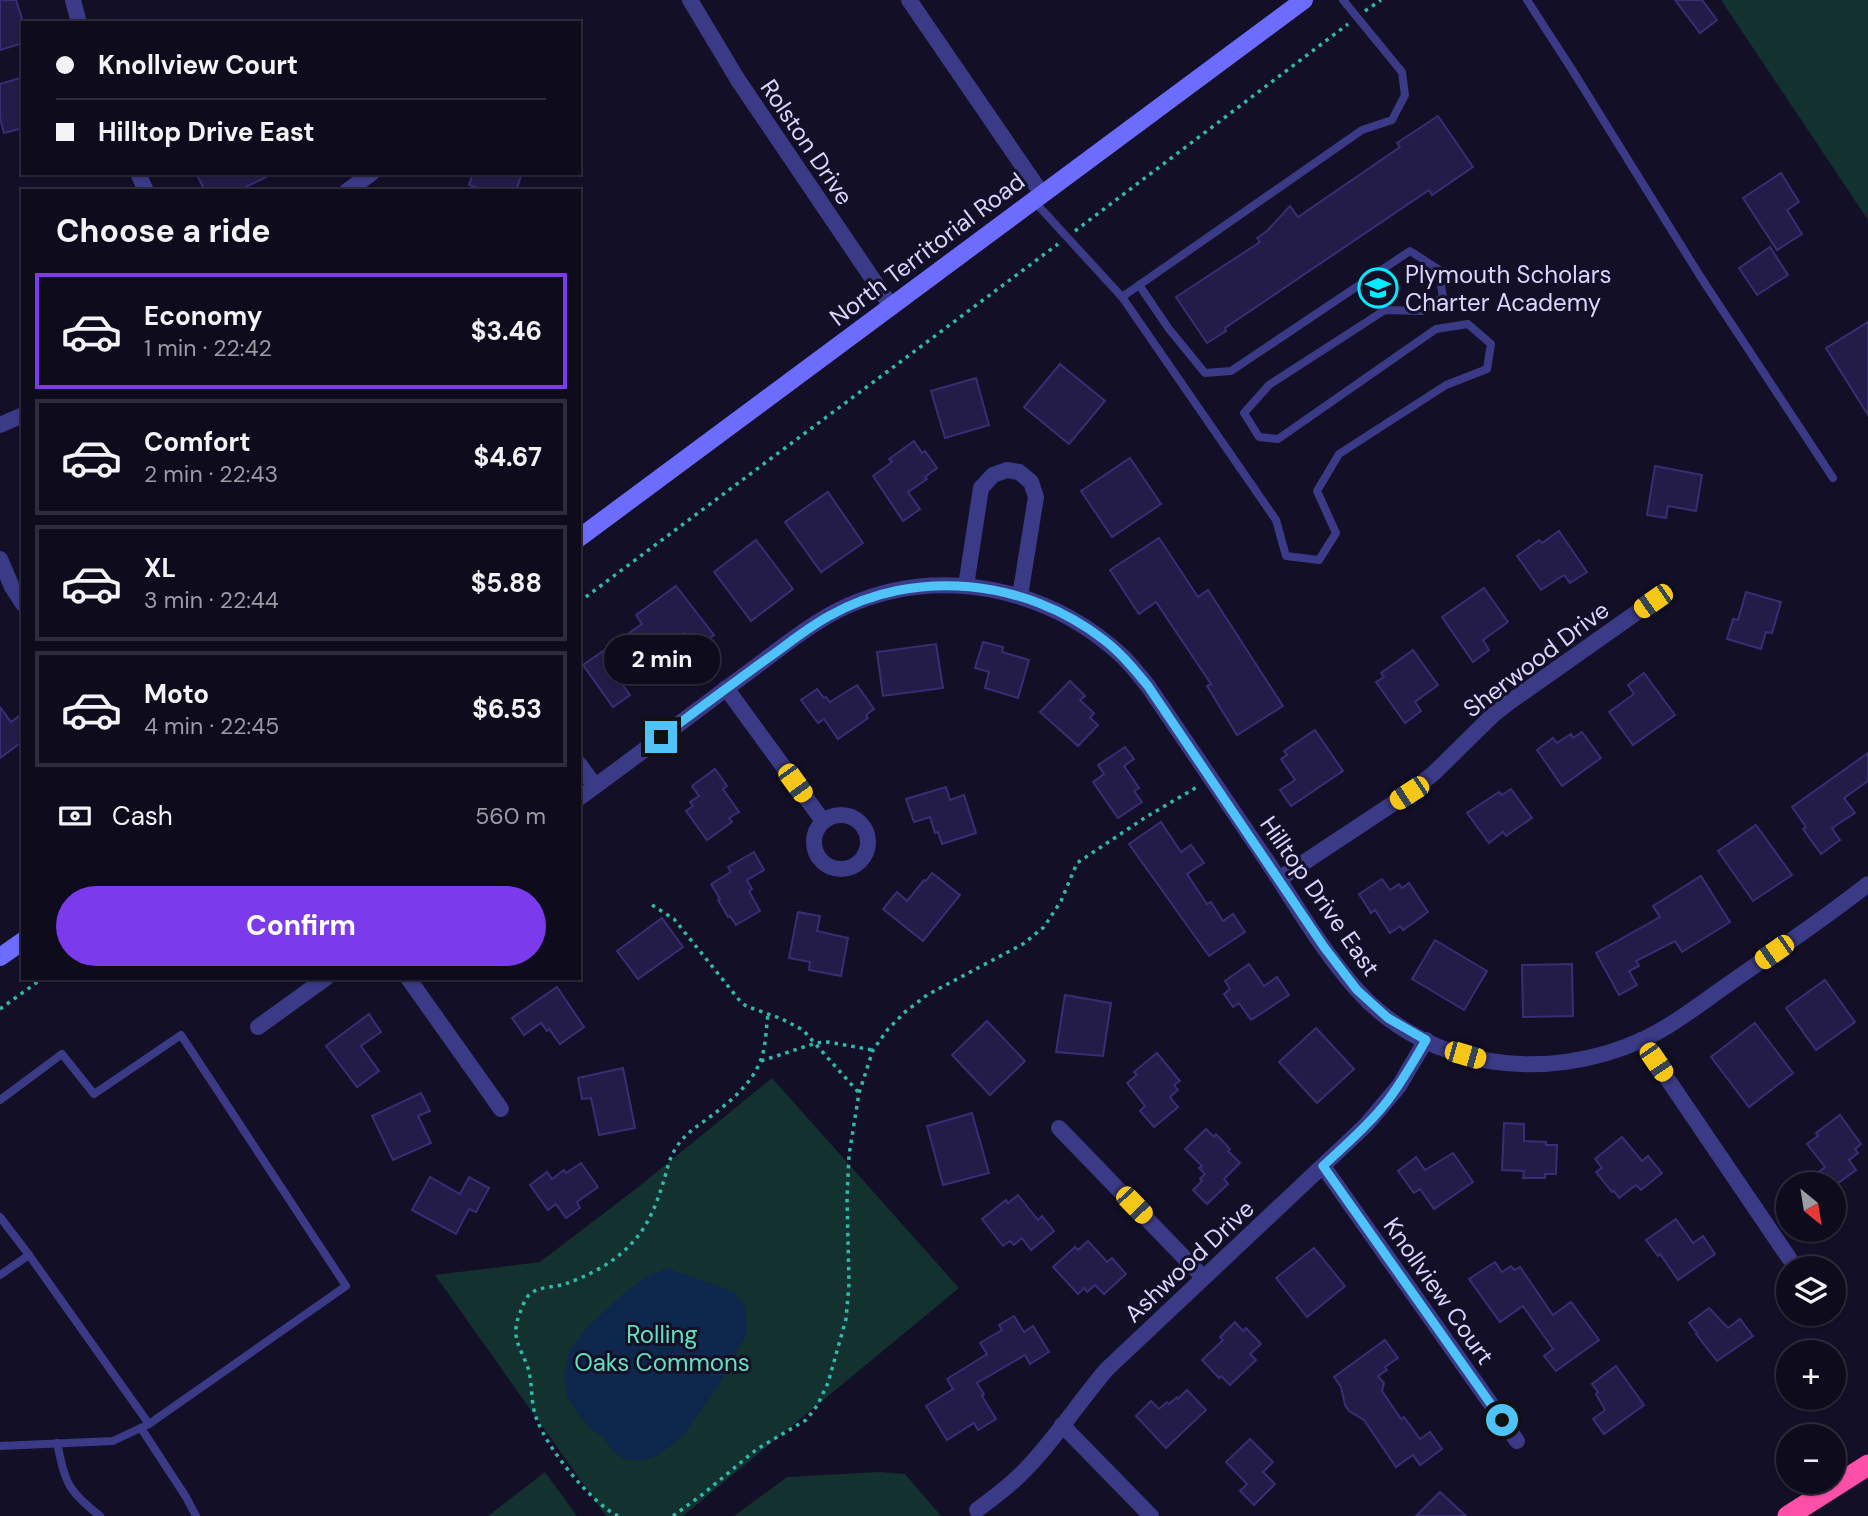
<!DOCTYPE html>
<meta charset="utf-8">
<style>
:root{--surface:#0e0b1d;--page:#1c192a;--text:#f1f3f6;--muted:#9b9ba4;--line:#2e2b3b;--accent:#7c3aed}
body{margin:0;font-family:"DM Sans",sans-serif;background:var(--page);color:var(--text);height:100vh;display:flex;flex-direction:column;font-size:26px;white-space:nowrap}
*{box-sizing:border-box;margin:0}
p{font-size:23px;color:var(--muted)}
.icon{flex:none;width:38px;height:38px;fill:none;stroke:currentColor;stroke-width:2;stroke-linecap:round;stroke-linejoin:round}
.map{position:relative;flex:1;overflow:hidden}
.side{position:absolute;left:21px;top:189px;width:560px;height:791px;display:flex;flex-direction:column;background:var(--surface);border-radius:0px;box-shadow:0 2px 5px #0004,0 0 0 2px var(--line)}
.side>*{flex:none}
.top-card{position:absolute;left:21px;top:21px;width:560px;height:154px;border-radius:0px;box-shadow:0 2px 5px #0004,0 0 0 2px var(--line);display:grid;align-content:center;height:154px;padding:0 35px;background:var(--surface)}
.needle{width:46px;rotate:150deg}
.controls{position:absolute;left:1776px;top:1172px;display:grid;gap:14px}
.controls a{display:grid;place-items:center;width:70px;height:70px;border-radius:50%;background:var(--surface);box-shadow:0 2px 5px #0004,0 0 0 2px var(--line);font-size:35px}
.end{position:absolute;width:32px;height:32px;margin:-16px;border:9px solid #4fc3f7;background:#111;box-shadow:0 0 0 4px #111}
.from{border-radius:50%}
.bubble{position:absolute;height:49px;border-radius:24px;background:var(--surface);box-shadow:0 2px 5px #0004,0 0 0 2px var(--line);font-size:23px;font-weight:700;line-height:49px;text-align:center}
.car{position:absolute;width:21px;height:42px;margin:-21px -10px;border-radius:9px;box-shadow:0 0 5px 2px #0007;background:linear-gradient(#f5c518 24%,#345 0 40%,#f5c518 0 76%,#345 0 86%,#f5c518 0)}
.top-card b{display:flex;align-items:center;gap:24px;height:66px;font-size:26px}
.top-card b+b{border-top:2px solid var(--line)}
.top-card i{width:18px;height:18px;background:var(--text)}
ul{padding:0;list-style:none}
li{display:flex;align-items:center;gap:21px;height:116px;margin:0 14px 10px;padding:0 21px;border:4px solid var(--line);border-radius:0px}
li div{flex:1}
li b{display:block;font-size:26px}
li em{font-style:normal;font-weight:700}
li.active{border-color:var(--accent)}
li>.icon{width:63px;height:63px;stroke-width:1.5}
h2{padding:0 35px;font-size:32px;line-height:84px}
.pay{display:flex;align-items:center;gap:18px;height:77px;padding:0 35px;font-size:26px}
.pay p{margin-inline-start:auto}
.primary-button{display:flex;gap:14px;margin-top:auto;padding:14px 35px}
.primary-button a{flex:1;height:80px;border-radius:42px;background:var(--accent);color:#fff;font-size:28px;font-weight:700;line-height:80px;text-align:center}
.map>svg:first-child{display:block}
.green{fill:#12312f}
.water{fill:#0e274c}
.building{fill:#231b48;stroke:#392d74;stroke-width:2}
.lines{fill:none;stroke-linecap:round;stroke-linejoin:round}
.path{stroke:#2fbaad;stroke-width:3.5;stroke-dasharray:3.5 5;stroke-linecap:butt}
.lane{stroke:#3b3a86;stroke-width:8}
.street{stroke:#3b3a86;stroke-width:16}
.secondary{stroke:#6c6dff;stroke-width:18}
.highway{stroke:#ff50a9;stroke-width:21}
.route{stroke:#4fc3f7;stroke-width:9}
.labels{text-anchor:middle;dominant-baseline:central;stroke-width:6;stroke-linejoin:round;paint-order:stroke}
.street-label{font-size:24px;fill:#d9d5ff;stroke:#130f27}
.poi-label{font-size:24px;fill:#d9d5ff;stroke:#130f27;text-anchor:start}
.park-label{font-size:24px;fill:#5fe1bd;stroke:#130f27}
</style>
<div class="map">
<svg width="1868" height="1516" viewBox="0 0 1868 1516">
<rect width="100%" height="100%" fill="#130f27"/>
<g class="green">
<path d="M1721,0h147v220z"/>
<path d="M772,1078l187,210 -276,228h-77l-171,-241 105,-13 97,-74z"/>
<path d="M545,1472l32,44h-89z"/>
<path d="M878,1472l27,2 36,42h-207l53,-39z"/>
</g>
<path class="water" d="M667,1268l68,24 11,16 1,25 -28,52 -35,50 -24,19 -17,7 -17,-1 -13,-8 -10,-15 -14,-10 -11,-13 -11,-18 -3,-20 6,-27 18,-22 36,-34 19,-14z"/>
<g class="building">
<path d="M0,0h16l7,22v21l-23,7z"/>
<path d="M1675,0h27l15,20 -17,13z"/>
<path d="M23,77v51l-19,5 -4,-15v-34z"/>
<path d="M1438,116l35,51 -41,28 -3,-5 -204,138 1,3 -19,12 -31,-46 84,-55 -3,-4 10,-7 23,-25 8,11 102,-70 -3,-4z"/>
<path d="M196,173h78l-36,18h-33z"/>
<path d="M473,173h49l-6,18h-30l-17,-6z"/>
<path d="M1781,173l18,29 -12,8 15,24 -25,16 -34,-52z"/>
<path d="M1770,247l18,28 -31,20 -18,-27z"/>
<path d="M1868,322v93l-42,-67z"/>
<path d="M1060,364l45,37 -36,43 -45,-37z"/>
<path d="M976,378l13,47 -44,13 -14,-47z"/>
<path d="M914,441l8,12 3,-2 12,17 -12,9 2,2 -19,13 12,17 -17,12 -30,-45 19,-14 -3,-3z"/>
<path d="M1130,458l31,46 -49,33 -31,-46z"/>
<path d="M1655,466l47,9 -6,36 -28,-5 -2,12 -19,-3z"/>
<path d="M828,492l35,51 -42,29 -36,-50z"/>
<path d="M1559,531l28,41 -17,11 -6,-8 -23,15 -24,-34 22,-16 3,3z"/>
<path d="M1159,538l39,59 10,-7 75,116 -46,29 -30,-49 4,-2 -55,-82 -17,12 -29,-44z"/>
<path d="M756,540l37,49 -42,32 -37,-49z"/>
<path d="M676,586l38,49 -18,13 -11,-15 -35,26 2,3 -30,22 8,11 -17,12 -30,-42 59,-41 -6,-9z"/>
<path d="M1484,588l24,34 -25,18 6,10 -16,12 -31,-45z"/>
<path d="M1746,592l35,10 -9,31 -6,-1 -5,17 -34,-10 6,-20 5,1z"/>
<path d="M983,642l20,5 -1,5 27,8 -11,38 -33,-10 4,-16 -14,-4z"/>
<path d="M936,644l7,44 -60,8 -6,-44z"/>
<path d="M1413,650l25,35 -23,17 6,9 -16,12 -29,-41 8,-5 -3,-4z"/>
<path d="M1644,673l31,42 -42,30 -24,-33 25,-18 -6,-9z"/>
<path d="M1070,681l15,15 -5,4 14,13 -4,5 8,7 -20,21 -38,-34z"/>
<path d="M857,685l17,24 -8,6 2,3 -30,21 -14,-20 -6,4 -17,-23 16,-11 7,9 2,-1 4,5z"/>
<path d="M0,707l11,15 12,-9v28l-23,17z"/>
<path d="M1315,730l28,41 -52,35 -11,-16 15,-10 -14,-21 6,-4 -3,-4z"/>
<path d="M1582,732l19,26 -39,28 -25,-36 16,-12 4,5 14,-9 2,4z"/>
<path d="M1125,747l9,12 -10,7 15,22 -5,3 8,11 -24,16 -25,-36 11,-8 -6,-9z"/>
<path d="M1868,753v28l-24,17 11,15 -23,15 8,12 -19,14 -18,-25 3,-2 -14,-20z"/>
<path d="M715,769l12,17 -4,3 16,23 -10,6 3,4 -25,18 -21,-29 7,-5 -3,-4 9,-6 -7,-10z"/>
<path d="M946,787l4,13 14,-5 12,38 -34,11 -4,-12 -3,1 -5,-16 -16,5 -8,-23z"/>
<path d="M1511,789l21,29 -26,18 -3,-4 -14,11 -22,-30 32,-21 3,3z"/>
<path d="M1161,822l20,30 10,-7 13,18 -17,11 20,30 4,-2 12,19 10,-7 12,18 -36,24 -80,-112z"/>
<path d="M1756,825l36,50 -39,26 -35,-50z"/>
<path d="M754,852l10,18 -17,10 5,9 -3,2 11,20 -24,14 -6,-9 -2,1 -10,-17 2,-1 -9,-15 20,-12 -3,-5z"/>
<path d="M932,873l28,22 -37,46 -40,-32 14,-17 10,9 17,-21 2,1z"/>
<path d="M1701,876l29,46 -48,30 -7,-11 -39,20 3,5 -10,5 8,14 -18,10 -23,-42 64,-36 -7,-11z"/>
<path d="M1382,879l8,11 9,-6 3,4 7,-5 19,29 -25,18 -3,-4 -10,7 -15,-23 -4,3 -12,-19z"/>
<path d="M798,912l22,4 -3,15 31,7 -7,38 -32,-6 1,-8 -21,-4z"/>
<path d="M662,918l21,29 -45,32 -21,-28z"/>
<path d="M1435,940l52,31 -23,39 -52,-31z"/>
<path d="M1249,964l15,22 13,-9 12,18 -38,25 -12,-17 -6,4 -9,-13 6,-5 -5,-8z"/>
<path d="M1572,964l1,52 -50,1 -1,-52z"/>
<path d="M1825,980l30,42 -39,28 -30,-42z"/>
<path d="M557,987l27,40 -24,17 -11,-15 -2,2 -6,-8 -17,12 -12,-17z"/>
<path d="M1065,995l46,8 -8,53 -47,-4z"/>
<path d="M369,1014l12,18 -20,14 18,25 -22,16 -31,-41z"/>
<path d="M987,1021l38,40 -35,34 -38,-40z"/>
<path d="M1755,1023l38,50 -44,34 -38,-50z"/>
<path d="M1316,1028l38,41 -37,34 -38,-41z"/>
<path d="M1157,1053l23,28 -6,4 4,5 -8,7 8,10 -24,20 -14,-16 5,-5 -18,-23 10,-8 -3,-3z"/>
<path d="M623,1068l12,60 -36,7 -8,-37 -9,1 -4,-21z"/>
<path d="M421,1093l9,18 -12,5 13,27 -38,17 -21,-44z"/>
<path d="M972,1113l17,60 -46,12 -16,-59z"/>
<path d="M1840,1115l21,29 -6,5 3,4 -9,7 7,10 -22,16v-1h-5l-9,-14 5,-4 -18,-23 11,-8 -2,-3z"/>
<path d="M1504,1123l20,1v17l22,1v3h11l-1,29h-11v4h-22l1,-7 -22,-1z"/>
<path d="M1206,1129l8,8 2,-3 14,15 -2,2 12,12 -16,16 4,5 -21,20 -14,-14 9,-9 -2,-2 5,-5 -6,-6 3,-2 -17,-17z"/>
<path d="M1622,1137l20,24 6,-5 14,17 -21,17 -5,-5 -17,13 -5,-7 -2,1 -16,-20 6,-4 -7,-9z"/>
<path d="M1453,1153l20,29 -39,27 -14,-20 -6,4 -16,-22 18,-14 9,13z"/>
<path d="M581,1163l17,24 -21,15 3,6 -14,10 -10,-14 -8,6 -18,-25 17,-13 5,7 12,-9 2,3z"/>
<path d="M430,1177l30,17 9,-17 20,11 -13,24 -7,-3 -13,25 -44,-24z"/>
<path d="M1018,1195l20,25 4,-4 12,15 -23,19 -9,-12 -8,7 -4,-4 -7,5 -21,-27 24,-19 2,3z"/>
<path d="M1676,1219l17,24 10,-7 12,18 -37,26 -18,-26 -2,2 -12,-16z"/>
<path d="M1088,1241l19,21 5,-4 14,16 -22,20 -9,-9 -8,7 -3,-4 -6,6 -25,-27 22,-20 3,3z"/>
<path d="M1314,1248l31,38 -38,31 -31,-39z"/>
<path d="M1495,1262l7,10 9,-6 3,4 6,-3 33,48 18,-13 28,38 -43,31 -12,-15 9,-7 -30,-43 -23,16 -31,-43z"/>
<path d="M1709,1308l19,20 12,-9 13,17 -36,25 -21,-27 1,-1 -8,-10z"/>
<path d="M1014,1316l10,16 9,-6 16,26 -19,12 -5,-9 -48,28 7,11 -2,2 14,23 -18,11 -4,-7 -27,17 -21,-34 27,-17 -6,-10 40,-25 -7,-11 22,-13 -3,-5z"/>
<path d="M1235,1322l8,9 3,-3 15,16 -11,10 6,6 -26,25 -9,-9 -2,2 -17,-18 21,-20 -3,-3z"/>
<path d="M1385,1340l13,18 -13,9 2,3 -9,6 6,7 -2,8 19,28 3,-2 16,22 10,-7 12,17 -22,16 -7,-10 -17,12 -32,-47 -15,-9 -4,-6 -4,-18 -7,-10z"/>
<path d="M1616,1366l28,39 -40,29 -11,-15 12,-9 -9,-16 2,-2 -6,-8z"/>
<path d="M1187,1390l19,20 -40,38 -30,-32 15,-15 8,8 8,-7 2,2 8,-7 1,2z"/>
<path d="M1250,1439l23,23 -10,10 12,12 -21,21 -14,-14 7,-7 -21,-22z"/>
<path d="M1440,1492l26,24h-50z"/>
</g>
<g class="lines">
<g class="path">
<path d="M1365,11l16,-11"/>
<path d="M1075,231l273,-207"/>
<path d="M579,602l479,-358"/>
<path d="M652,905l22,14 66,82 6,5 36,13 21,11 56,63"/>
<path d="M0,1009l43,-31"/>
<path d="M761,1061l55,-18 12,-1 45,8"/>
<path d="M618,1516c-28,-14 -70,-67 -81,-96 -7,-17 -4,-36 -9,-52 -8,-22 -18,-31 -8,-55 2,-6 5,-14 9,-18 9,-9 24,-7 36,-11 21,-7 48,-21 63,-37 19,-18 28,-41 35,-64 4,-12 6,-25 13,-35 8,-14 22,-22 35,-32 19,-14 40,-32 49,-54 6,-14 6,-33 8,-48"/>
<path d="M673,1516l30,-22 54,-45 49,-29 11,-14 11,-23 18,-64 3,-35 -2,-86 2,-43 10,-62 14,-43 15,-21 17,-17 22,-17 96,-51 21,-17 17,-26 16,-38 69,-46 51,-30"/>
</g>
<g class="lane">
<path d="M1527,0l44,68 129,208 133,202"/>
<path d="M1033,200l89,97 240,-167 30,-10 13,-25 -3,-23 -59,-72"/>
<path d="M1122,297l154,223 10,36 33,4 17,-27 -19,-42 22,-37 107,-69 41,-16 4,-25 -23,-20 -32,5 -158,110 -19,-2 -15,-24 25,-28 116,-75 37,1 21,-14 -5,-28 -28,-18 -179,120 -26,2 -36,-44 -30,-44"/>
<path d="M0,1100l62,-46 32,40 87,-59 165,251 -197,138 -36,17 -113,5"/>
<path d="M0,1217l29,38 -29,20"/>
<path d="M29,1255l120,169"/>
<path d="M141,1428l45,69 10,19"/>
<path d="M57,1443c9,41 10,47 43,73"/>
</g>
<g class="street">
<path d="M73,0l6,23"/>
<path d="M690,0l48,80 153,226"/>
<path d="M909,0l133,194"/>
<path d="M138,173l8,18"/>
<path d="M347,191l25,-18"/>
<path d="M0,425l23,-10"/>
<path d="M0,559l12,28 11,17"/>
<path d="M966,586l15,-98 12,-13 14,-5 12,2 12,10 5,15 -16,99"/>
<path d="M726,688l97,133"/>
<path d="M579,764l16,22"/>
<path d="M579,798c58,-42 114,-85 171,-127 31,-23 62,-49 97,-65 92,-41 199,-19 273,48 10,9 19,21 28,32 39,58 79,116 119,175 29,44 56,91 91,130 72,79 189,92 284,49 32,-15 59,-37 88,-57 47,-33 94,-64 138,-99"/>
<circle cx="841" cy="842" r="27"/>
<path d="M1279,879l130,-86 25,-20 59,-58 18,-14 142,-100"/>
<path d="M408,978l93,131"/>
<path d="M258,1027l68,-49"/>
<path d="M1641,1040l148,218"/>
<path d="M1059,1128l144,149"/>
<path d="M1323,1166l194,275"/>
<path d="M1062,1425l89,91"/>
<path d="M977,1510c15,-11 30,-22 43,-35 32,-31 57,-71 87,-106l259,-244 33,-39 27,-46"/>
</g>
<g class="secondary">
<path d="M579,538l725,-538"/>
<path d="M0,957l23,-16"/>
</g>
<path class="highway" d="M1788,1516l80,-51"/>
</g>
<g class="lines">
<path class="route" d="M661,737c35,-26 71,-53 107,-79 20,-14 39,-30 61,-42 86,-49 197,-37 275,24 17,13 30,29 44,46l176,261 33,43 31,28 38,22c-13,22 -25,44 -41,64 -18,23 -41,42 -62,62l179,254"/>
</g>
<defs>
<g id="school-ring" transform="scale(2.0125)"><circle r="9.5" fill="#130f27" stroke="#01edff" stroke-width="1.5"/><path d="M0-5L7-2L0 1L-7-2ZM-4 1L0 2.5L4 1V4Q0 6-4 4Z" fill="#01edff"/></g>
</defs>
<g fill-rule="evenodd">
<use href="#school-ring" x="1378" y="288"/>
</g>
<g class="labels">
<g class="street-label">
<text transform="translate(807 142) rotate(56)">Rolston Drive</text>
<text transform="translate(927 249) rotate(-37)">North Territorial Road</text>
<text transform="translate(1536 659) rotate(-37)">Sherwood Drive</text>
<text transform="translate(1320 896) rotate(55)">Hilltop Drive East</text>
<text transform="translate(1189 1261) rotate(-43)">Ashwood Drive</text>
<text transform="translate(1439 1291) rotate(55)">Knollview Court</text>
</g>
<g class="poi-label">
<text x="1405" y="274">Plymouth Scholars<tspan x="1405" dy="28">Charter Academy</tspan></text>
</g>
<g class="park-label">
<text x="662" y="1334">Rolling<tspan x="662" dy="28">Oaks Commons</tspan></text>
</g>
</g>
</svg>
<div class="controls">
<a><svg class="needle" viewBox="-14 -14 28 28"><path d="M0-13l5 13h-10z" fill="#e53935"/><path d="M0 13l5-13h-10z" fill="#9b9ba4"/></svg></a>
<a><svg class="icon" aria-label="layers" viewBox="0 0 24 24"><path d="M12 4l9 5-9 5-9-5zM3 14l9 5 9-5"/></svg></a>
<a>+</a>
<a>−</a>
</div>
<i class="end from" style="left:1502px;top:1420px"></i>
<i class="end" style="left:661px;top:737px"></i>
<div class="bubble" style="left:604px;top:635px;width:116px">2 min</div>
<i class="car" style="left:1653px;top:601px;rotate:235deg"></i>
<i class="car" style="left:795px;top:783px;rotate:144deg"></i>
<i class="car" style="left:1409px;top:793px;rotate:237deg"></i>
<i class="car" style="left:1774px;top:952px;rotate:235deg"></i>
<i class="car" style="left:1465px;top:1055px;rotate:106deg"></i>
<i class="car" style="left:1656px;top:1062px;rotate:146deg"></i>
<i class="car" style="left:1134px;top:1205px;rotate:136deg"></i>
<div class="top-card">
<b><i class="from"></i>Knollview Court</b>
<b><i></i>Hilltop Drive East</b>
</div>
<section class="side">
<h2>Choose a ride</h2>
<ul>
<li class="active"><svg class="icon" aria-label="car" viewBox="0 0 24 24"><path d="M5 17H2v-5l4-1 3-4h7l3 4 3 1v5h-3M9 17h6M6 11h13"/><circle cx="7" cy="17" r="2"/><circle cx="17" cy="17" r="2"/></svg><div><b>Economy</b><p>1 min · 22:42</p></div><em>$3.46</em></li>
<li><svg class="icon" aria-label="car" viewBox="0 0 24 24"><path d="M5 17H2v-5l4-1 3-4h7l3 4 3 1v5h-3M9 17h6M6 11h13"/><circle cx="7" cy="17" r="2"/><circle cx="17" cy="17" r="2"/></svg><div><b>Comfort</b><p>2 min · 22:43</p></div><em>$4.67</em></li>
<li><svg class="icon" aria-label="car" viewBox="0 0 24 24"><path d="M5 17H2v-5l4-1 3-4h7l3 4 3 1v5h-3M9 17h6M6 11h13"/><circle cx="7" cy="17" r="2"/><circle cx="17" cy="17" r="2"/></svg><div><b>XL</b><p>3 min · 22:44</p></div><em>$5.88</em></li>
<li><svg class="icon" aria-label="car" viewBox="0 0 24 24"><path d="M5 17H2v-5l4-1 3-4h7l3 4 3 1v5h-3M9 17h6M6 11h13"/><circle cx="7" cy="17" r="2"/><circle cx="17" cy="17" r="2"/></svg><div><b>Moto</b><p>4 min · 22:45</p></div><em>$6.53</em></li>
</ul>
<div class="pay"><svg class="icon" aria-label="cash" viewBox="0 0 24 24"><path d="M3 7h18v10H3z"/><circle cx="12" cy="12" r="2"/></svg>Cash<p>560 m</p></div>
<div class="primary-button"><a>Confirm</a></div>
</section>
</div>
